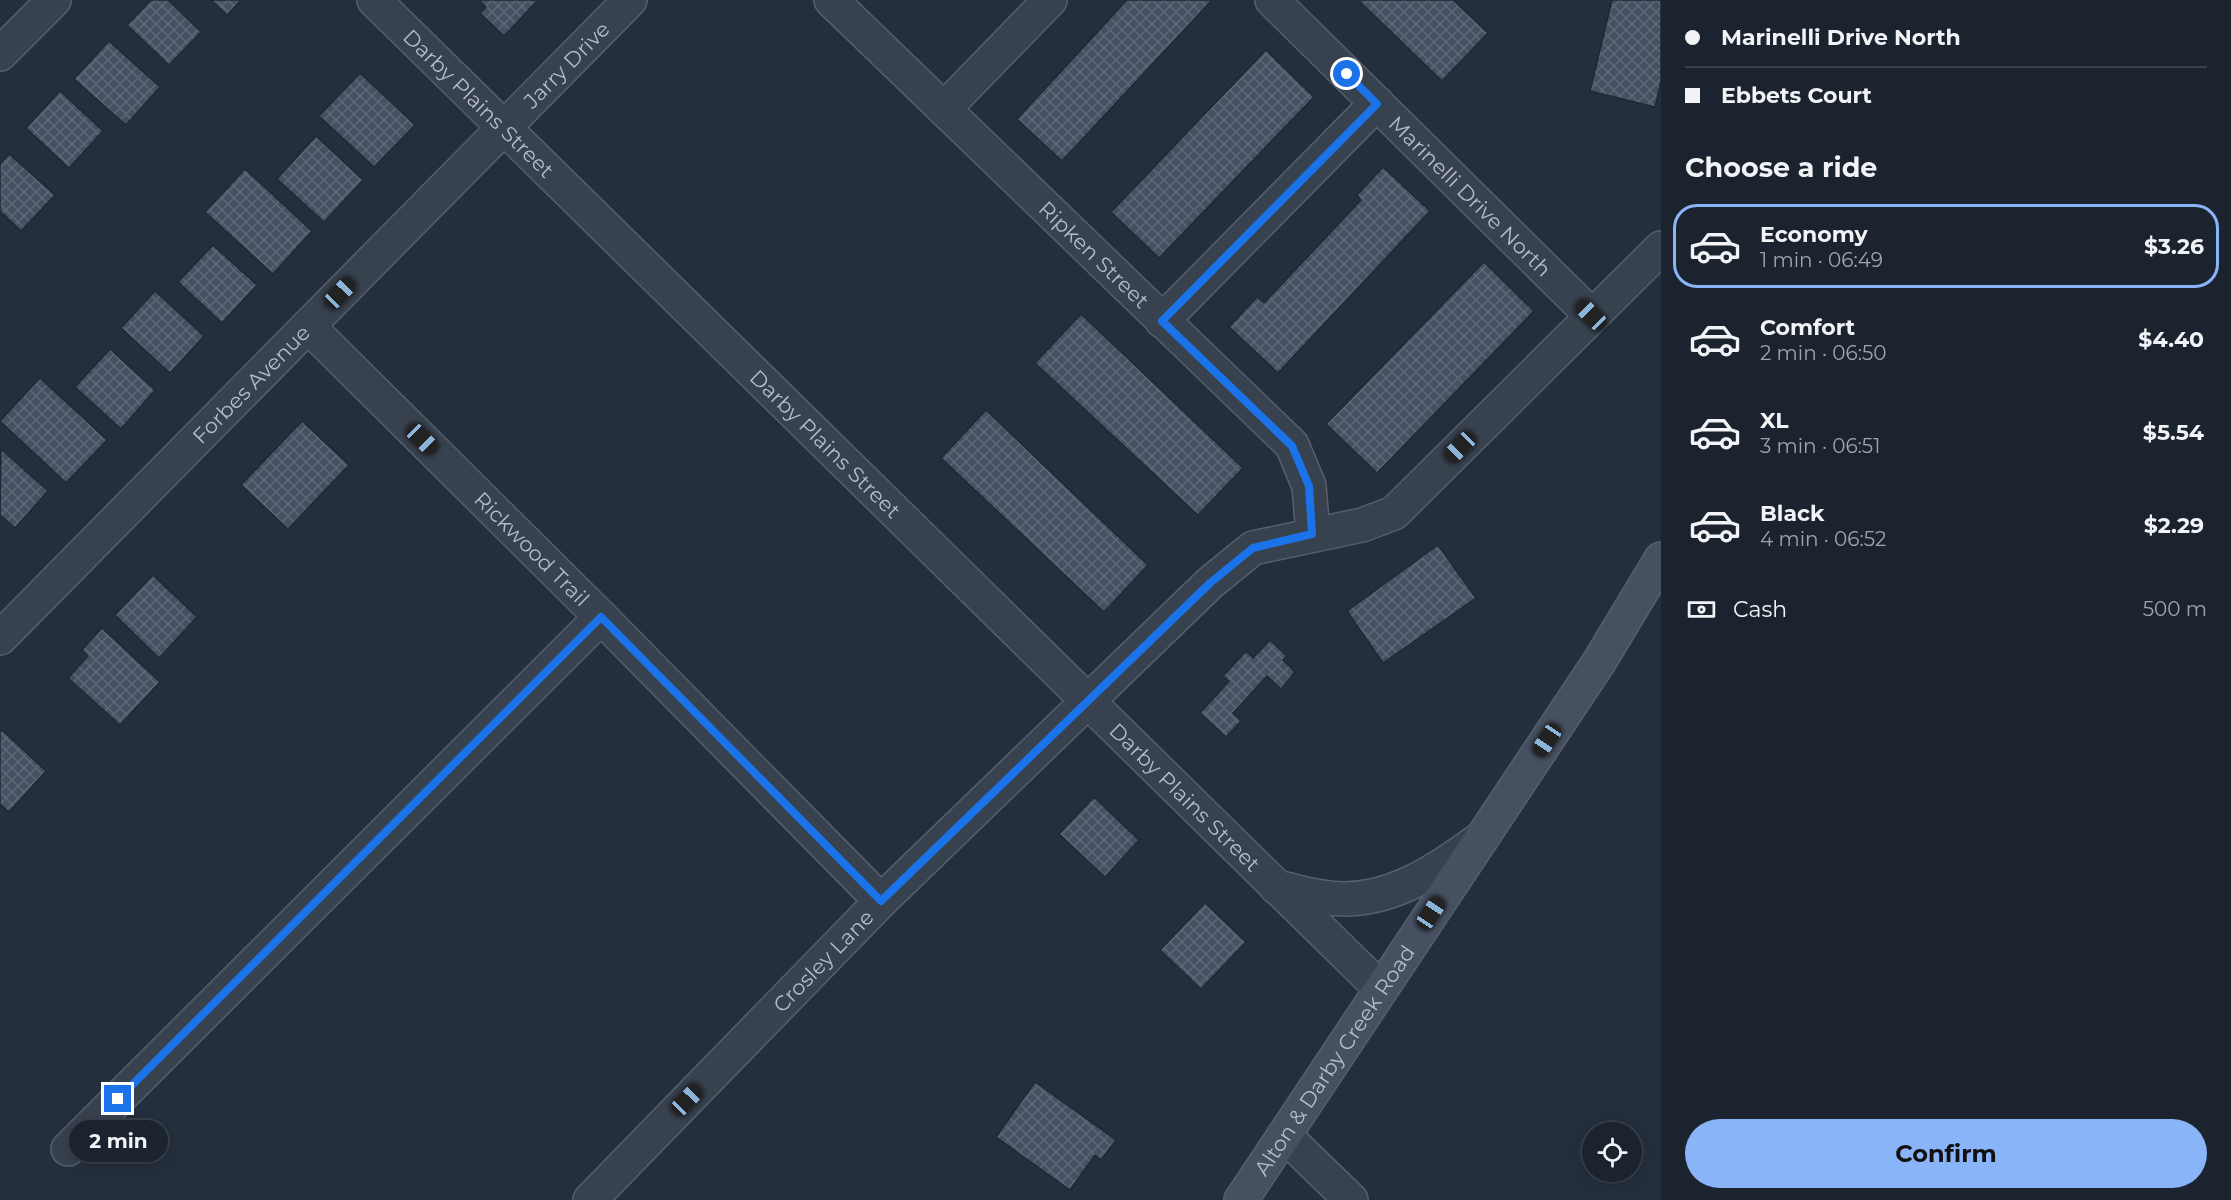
<!DOCTYPE html>
<meta charset="utf-8">
<style>
:root{--surface:#1b232e;--page:#282f3a;--text:#f1f3f6;--muted:#a0a4aa;--line:#39404a;--accent:#8ab4f8}
body{margin:0;font-family:Montserrat,sans-serif;background:var(--page);color:var(--text);height:100vh;display:flex;flex-direction:column;font-size:22px;white-space:nowrap}
*{box-sizing:border-box;margin:0}
p{font-size:20px;color:var(--muted)}
.icon{flex:none;width:33px;height:33px;fill:none;stroke:currentColor;stroke-width:2;stroke-linecap:round;stroke-linejoin:round}
.map{position:relative;flex:1;overflow:hidden}
.sheet{display:flex;flex-direction:column;background:var(--surface);width:570px}
.sheet>*{flex:none}
.top-card{display:grid;align-content:center;height:132px;padding:0 24px;background:var(--surface)}
.controls{position:absolute;left:1582px;top:1122px;display:grid;gap:12px}
.controls a{display:grid;place-items:center;width:60px;height:60px;border-radius:50%;background:var(--surface);box-shadow:0 3px 15px #0003,0 0 0 2px var(--line);font-size:30px}
.end{position:absolute;width:27px;height:27px;margin:-14px;border:8px solid #1a73e8;background:#fff;box-shadow:0 0 0 3px #fff}
.from{border-radius:50%}
.bubble{position:absolute;height:42px;border-radius:21px;background:var(--surface);box-shadow:0 3px 15px #0003,0 0 0 2px var(--line);font-size:20px;font-weight:700;line-height:42px;text-align:center}
.car{position:absolute;width:18px;height:36px;margin:-18px -9px;border-radius:8px;box-shadow:0 0 4px 2px #0007;background:linear-gradient(#222 24%,#8ab4d8 0 40%,#222 0 76%,#8ab4d8 0 86%,#222 0)}
.top-card b{display:flex;align-items:center;gap:21px;height:57px;font-size:22px}
.top-card b+b{border-top:2px solid var(--line)}
.top-card i{width:15px;height:15px;background:var(--text)}
ul{padding:0;list-style:none}
li{display:flex;align-items:center;gap:18px;height:84px;margin:0 12px 9px;padding:0 12px;border:3px solid transparent;border-radius:24px}
li div{flex:1}
li b{display:block;font-size:22px}
li em{font-style:normal;font-weight:700}
li.current{border-color:var(--accent)}
li>.icon{width:54px;height:54px;stroke-width:1.5}
h2{padding:0 24px;font-size:27px;line-height:72px}
.pay{display:flex;align-items:center;gap:15px;height:66px;padding:0 24px;font-size:22px}
.pay p{margin-inline-start:auto}
.primary-button{display:flex;gap:12px;margin-top:auto;padding:12px 24px}
.primary-button a{flex:1;height:69px;border-radius:36px;background:var(--accent);color:#111;font-size:24px;font-weight:700;line-height:69px;text-align:center}
main{display:flex;flex:1;min-height:0}
.map>svg:first-child{display:block}
.building{fill:url(#building-cross-hatch);stroke:#1f2835;stroke-width:1.5}
.lines{fill:none;stroke-linecap:round;stroke-linejoin:round}
.minor-casing{stroke:#565f6c;stroke-width:36}
.secondary-casing{stroke:#565f6c;stroke-width:36}
.minor{stroke:#38414e;stroke-width:33}
.secondary{stroke:#465061;stroke-width:33}
.route{stroke:#1a73e8;stroke-width:8}
.labels{text-anchor:middle;dominant-baseline:central;stroke-width:4.5;stroke-linejoin:round;paint-order:stroke}
.street-label{font-size:21px;fill:#b4bcc9;stroke:#1d2633}
</style>
<main>
<div class="map">
<svg width="1661" height="1200" viewBox="0 0 1661 1200">
<defs>
<pattern id="building-cross-hatch" width="8" height="8" patternUnits="userSpaceOnUse" patternTransform="scale(1.5)"><rect width="8" height="8" fill="#455162"/><path d="M0 0l8 8M0 8l8-8" fill="none" stroke="#5d6877"/></pattern>
</defs>
<rect width="100%" height="100%" fill="#242f3e"/>
<g class="building">
<path d="M151,0h17l33,32 -32,33 -42,-40z"/>
<path d="M211,0h30l-14,15z"/>
<path d="M479,0h59l-34,36 -24,-23 6,-6z"/>
<path d="M1127,0h85l-150,161 -45,-42z"/>
<path d="M1358,0h95l35,33 -46,48z"/>
<path d="M1612,0h49v81l-6,26 -65,-16z"/>
<path d="M109,41l51,46 -34,38 -52,-46z"/>
<path d="M1266,50l48,47 -155,161 -48,-46z"/>
<path d="M360,73l55,52 -41,42 -55,-51z"/>
<path d="M60,91l43,40 -34,37 -43,-40z"/>
<path d="M316,136l47,44 -39,42 -47,-43z"/>
<path d="M9,154l46,41 -34,36 -21,-20v-47z"/>
<path d="M1383,167l47,44 -152,162 -49,-46 28,-30 7,6 97,-103 -4,-5z"/>
<path d="M245,169l67,62 -39,43 -68,-62z"/>
<path d="M213,245l44,40 -35,38 -44,-41z"/>
<path d="M1484,262l50,49 -157,162 -51,-49z"/>
<path d="M155,291l49,45 -34,37 -49,-45z"/>
<path d="M1081,314l162,154 -45,47 -163,-152z"/>
<path d="M110,349l45,41 -34,39 -46,-42z"/>
<path d="M40,378l67,62 -41,43 -66,-62z"/>
<path d="M986,410l162,155 -44,47 -163,-154z"/>
<path d="M302,421l47,44 -61,64 -47,-44z"/>
<path d="M1,449l47,42 -33,37 -15,-13z"/>
<path d="M1438,545l38,53 -93,65 -36,-52z"/>
<path d="M153,575l44,42 -38,41 -44,-43z"/>
<path d="M102,628l58,54 -40,43 -52,-47 20,-22 -6,-6z"/>
<path d="M1270,640l17,16 -4,4 12,12 -14,17 -14,-13 -34,37 8,8 -15,16 -26,-24 29,-32 -6,-5 23,-25 7,7z"/>
<path d="M2,730l44,41 -37,41 -9,-8v-72z"/>
<path d="M1094,797l45,43 -34,37 -46,-43z"/>
<path d="M1205,903l41,39 -45,47 -41,-39z"/>
<path d="M1035,1082l81,58 -15,20 -6,-5 -25,35 -74,-53z"/>
</g>
<g class="lines">
<g class="minor-casing">
<g id="minor">
<path id="s1" d="M374,0l1006,988"/>
<path id="s2" d="M831,0l461,445 17,41 4,48"/>
<path id="s3" d="M1272,0l319,315"/>
<path d="M0,54l54,-54"/>
<path d="M944,109l106,-109"/>
<path d="M1162,321l215,-218"/>
<path id="s4" d="M308,326l293,291 280,284"/>
<path id="s5" d="M0,638l630,-638"/>
<path d="M1276,887c15,3 30,8 46,10 62,11 112,-25 160,-59"/>
<path d="M1284,1135l67,65"/>
<path d="M68,1149l533,-532"/>
<path id="s6" d="M590,1200l291,-299 329,-318 43,-35 109,-23 32,-12 267,-265"/>
</g>
</g>
<g class="secondary-casing">
<g id="secondary">
<path id="s7" d="M1241,1200l358,-538 62,-103"/>
</g>
</g>
<use href="#minor" class="minor"/>
<use href="#secondary" class="secondary"/>
</g>
<g class="lines">
<path class="route" d="M118,1099l483,-482 280,284 329,-318 43,-35 59,-14 -3,-48 -17,-40 -130,-125 215,-217 -30,-30"/>
</g>
<g class="labels">
<g class="street-label">
<text stroke="none"><textPath href="#s5" startOffset="806">Jarry Drive</textPath></text>
<text stroke="none"><textPath href="#s1" startOffset="147">Darby Plains Street</textPath></text>
<text stroke="none"><textPath href="#s3" startOffset="279">Marinelli Drive North</textPath></text>
<text stroke="none"><textPath href="#s2" startOffset="366">Ripken Street</textPath></text>
<text stroke="none"><textPath href="#s5" startOffset="357">Forbes Avenue</textPath></text>
<text stroke="none"><textPath href="#s1" startOffset="633">Darby Plains Street</textPath></text>
<text stroke="none"><textPath href="#s4" startOffset="316">Rickwood Trail</textPath></text>
<text stroke="none"><textPath href="#s1" startOffset="1137">Darby Plains Street</textPath></text>
<text stroke="none"><textPath href="#s6" startOffset="334">Crosley Lane</textPath></text>
<text stroke="none"><textPath href="#s7" startOffset="168">Alton &amp; Darby Creek Road</textPath></text>
</g>
</g>
</svg>
<div class="controls">
<a><svg class="icon" aria-label="locate" viewBox="0 0 24 24"><circle cx="12" cy="12" r="6"/><path d="M12 2v4M12 18v4M2 12h4M18 12h4"/></svg></a>
</div>
<i class="end from" style="left:1347px;top:74px"></i>
<i class="end" style="left:118px;top:1099px"></i>
<div class="bubble" style="left:69px;top:1120px;width:99px">2 min</div>
<i class="car" style="left:340px;top:293px;rotate:44deg"></i>
<i class="car" style="left:1591px;top:315px;rotate:315deg"></i>
<i class="car" style="left:422px;top:439px;rotate:135deg"></i>
<i class="car" style="left:1460px;top:447px;rotate:225deg"></i>
<i class="car" style="left:1547px;top:740px;rotate:214deg"></i>
<i class="car" style="left:1431px;top:913px;rotate:34deg"></i>
<i class="car" style="left:687px;top:1100px;rotate:44deg"></i>
</div>
<section class="sheet">
<div class="top-card">
<b><i class="from"></i>Marinelli Drive North</b>
<b><i></i>Ebbets Court</b>
</div>
<h2>Choose a ride</h2>
<ul>
<li class="current"><svg class="icon" aria-label="car" viewBox="0 0 24 24"><path d="M5 17H2v-5l4-1 3-4h7l3 4 3 1v5h-3M9 17h6M6 11h13"/><circle cx="7" cy="17" r="2"/><circle cx="17" cy="17" r="2"/></svg><div><b>Economy</b><p>1 min · 06:49</p></div><em>$3.26</em></li>
<li><svg class="icon" aria-label="car" viewBox="0 0 24 24"><path d="M5 17H2v-5l4-1 3-4h7l3 4 3 1v5h-3M9 17h6M6 11h13"/><circle cx="7" cy="17" r="2"/><circle cx="17" cy="17" r="2"/></svg><div><b>Comfort</b><p>2 min · 06:50</p></div><em>$4.40</em></li>
<li><svg class="icon" aria-label="car" viewBox="0 0 24 24"><path d="M5 17H2v-5l4-1 3-4h7l3 4 3 1v5h-3M9 17h6M6 11h13"/><circle cx="7" cy="17" r="2"/><circle cx="17" cy="17" r="2"/></svg><div><b>XL</b><p>3 min · 06:51</p></div><em>$5.54</em></li>
<li><svg class="icon" aria-label="car" viewBox="0 0 24 24"><path d="M5 17H2v-5l4-1 3-4h7l3 4 3 1v5h-3M9 17h6M6 11h13"/><circle cx="7" cy="17" r="2"/><circle cx="17" cy="17" r="2"/></svg><div><b>Black</b><p>4 min · 06:52</p></div><em>$2.29</em></li>
</ul>
<div class="pay"><svg class="icon" aria-label="cash" viewBox="0 0 24 24"><path d="M3 7h18v10H3z"/><circle cx="12" cy="12" r="2"/></svg>Cash<p>500 m</p></div>
<div class="primary-button"><a>Confirm</a></div>
</section>
</main>
